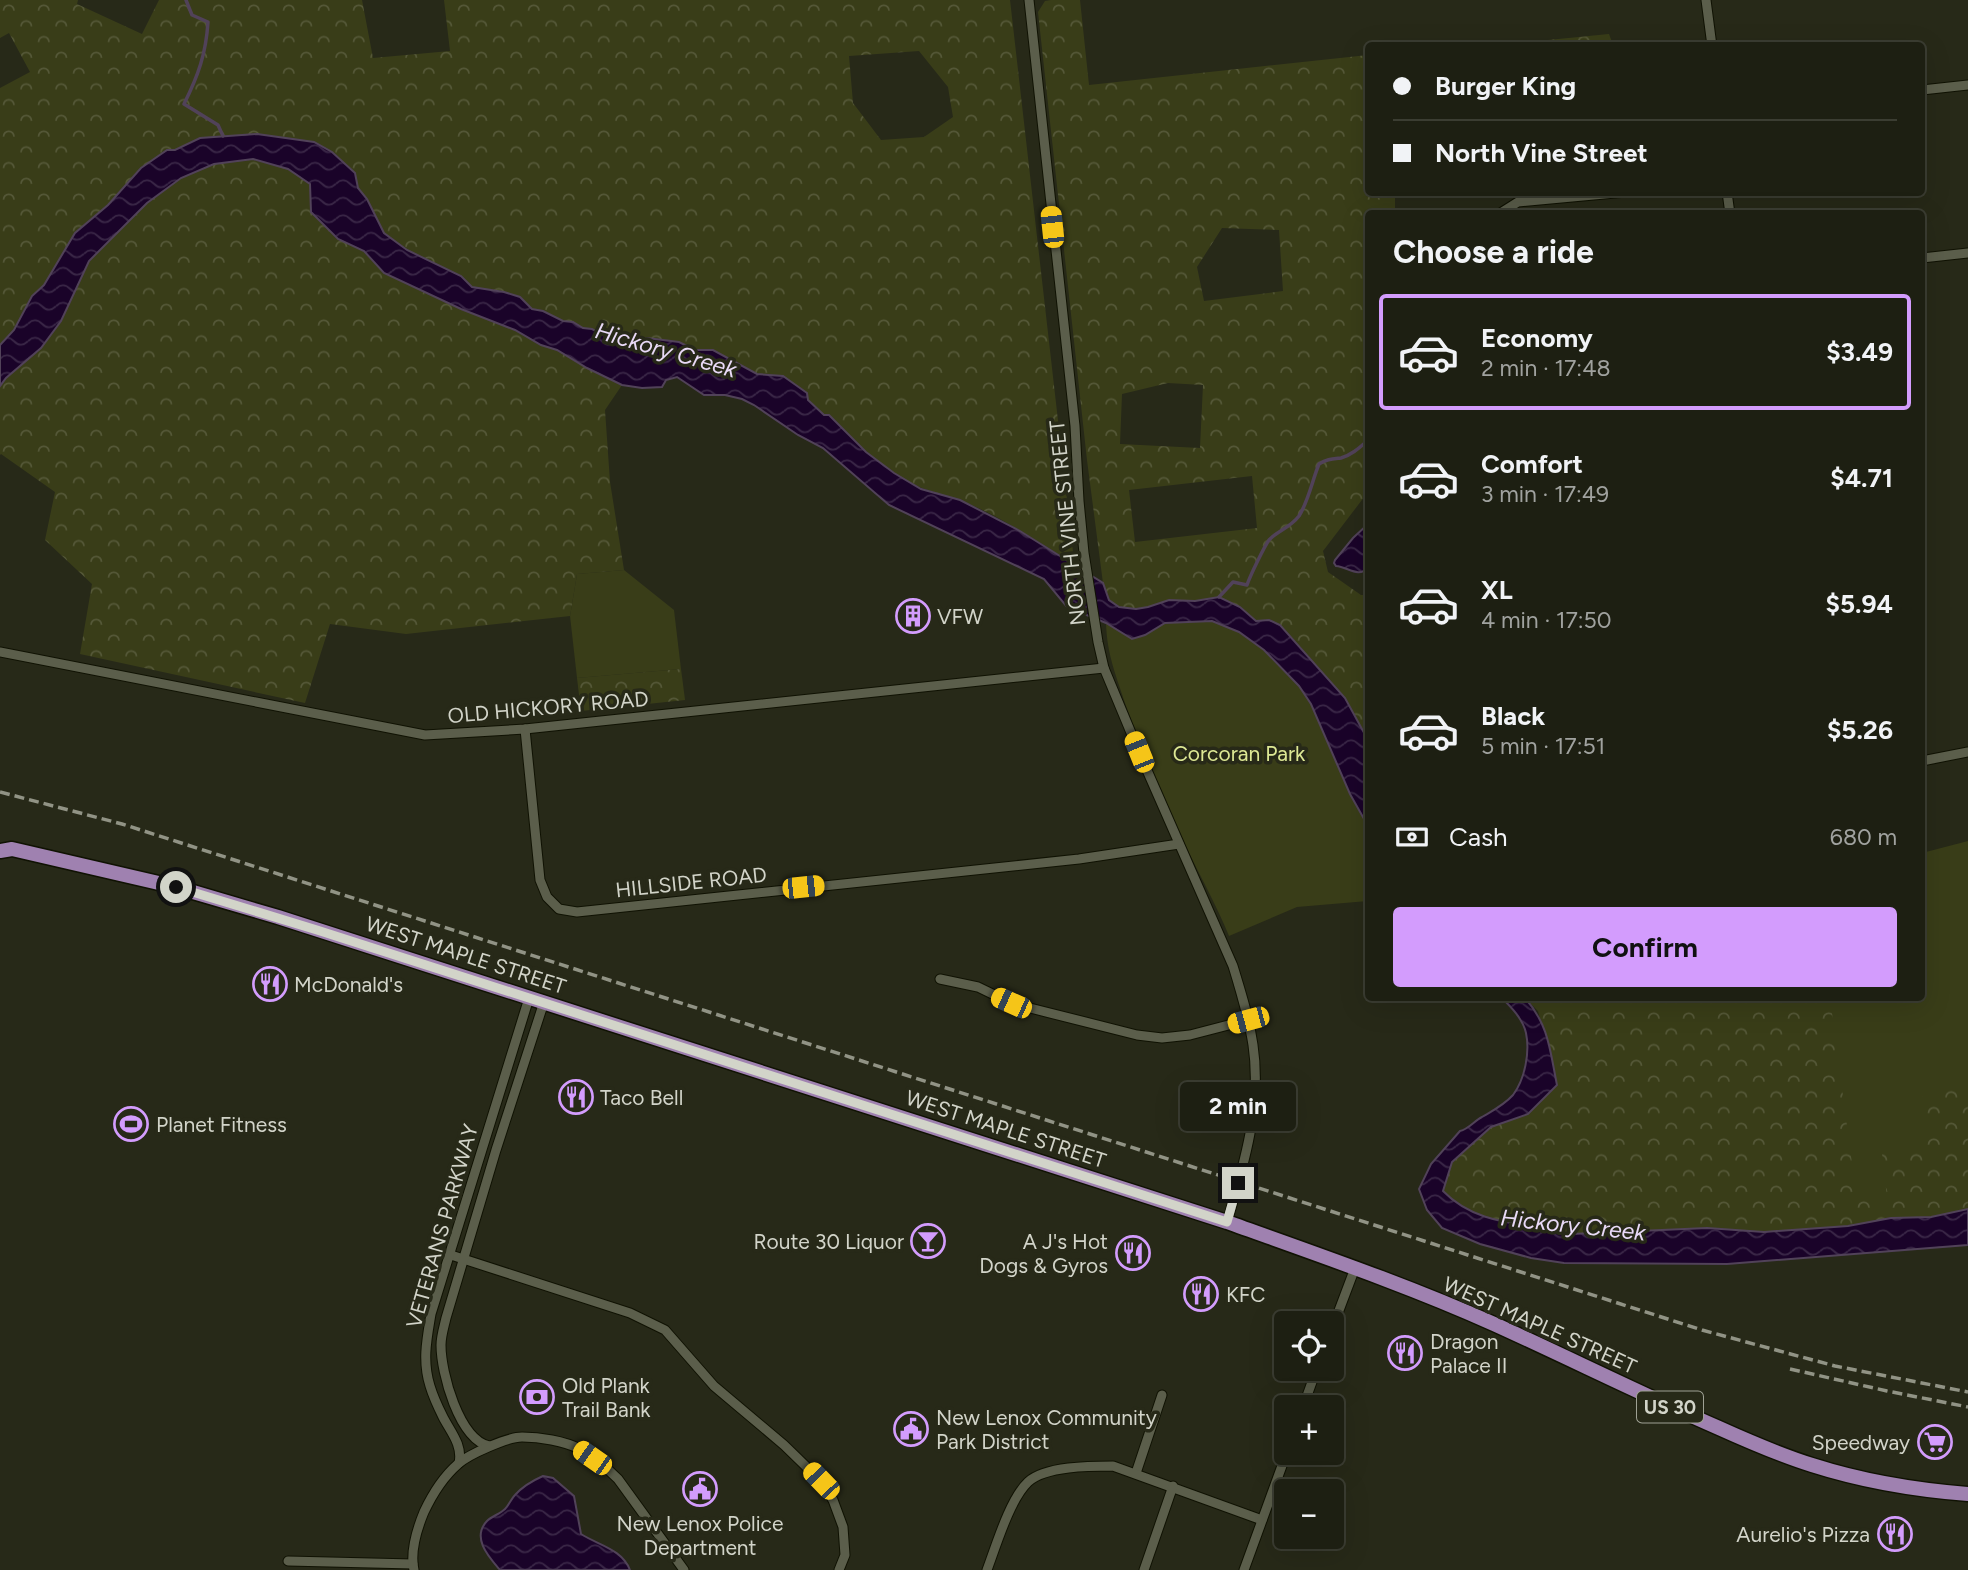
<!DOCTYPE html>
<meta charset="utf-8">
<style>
:root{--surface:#1d1f12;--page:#2a2c20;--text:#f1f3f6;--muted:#a0a29f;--line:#3b3d32;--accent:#d39cfd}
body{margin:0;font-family:Figtree,sans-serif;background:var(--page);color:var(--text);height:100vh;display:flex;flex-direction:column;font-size:26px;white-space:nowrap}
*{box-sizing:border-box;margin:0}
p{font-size:23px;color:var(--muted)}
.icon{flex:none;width:38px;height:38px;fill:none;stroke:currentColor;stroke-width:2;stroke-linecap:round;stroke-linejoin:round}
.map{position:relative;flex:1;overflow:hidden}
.sheet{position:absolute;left:1365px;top:210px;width:560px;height:791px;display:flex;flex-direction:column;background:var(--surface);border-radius:7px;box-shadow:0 7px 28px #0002,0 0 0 2px var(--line)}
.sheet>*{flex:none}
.hud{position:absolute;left:1365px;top:42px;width:560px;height:154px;border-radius:7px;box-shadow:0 7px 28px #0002,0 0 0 2px var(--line);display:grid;align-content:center;height:154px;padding:0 28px;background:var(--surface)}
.controls{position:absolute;left:1274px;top:1311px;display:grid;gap:14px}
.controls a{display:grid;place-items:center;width:70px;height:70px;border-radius:7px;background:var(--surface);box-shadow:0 7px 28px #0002,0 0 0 2px var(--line);font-size:35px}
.end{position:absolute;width:32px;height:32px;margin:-16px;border:9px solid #d2d4c9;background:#111;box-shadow:0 0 0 4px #111}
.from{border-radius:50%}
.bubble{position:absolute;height:49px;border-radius:7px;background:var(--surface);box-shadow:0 7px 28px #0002,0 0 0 2px var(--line);font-size:23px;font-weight:700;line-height:49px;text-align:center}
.car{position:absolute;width:21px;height:42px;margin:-21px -10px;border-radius:9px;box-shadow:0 0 5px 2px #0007;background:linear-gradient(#f5c518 24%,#345 0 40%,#f5c518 0 76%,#345 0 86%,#f5c518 0)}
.hud b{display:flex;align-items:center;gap:24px;height:66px;font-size:26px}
.hud b+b{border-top:2px solid var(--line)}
.hud i{width:18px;height:18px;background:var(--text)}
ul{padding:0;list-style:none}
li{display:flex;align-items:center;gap:21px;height:116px;margin:0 14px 10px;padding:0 14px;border:4px solid transparent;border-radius:7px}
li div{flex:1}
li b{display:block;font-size:26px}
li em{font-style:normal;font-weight:700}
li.current{border-color:var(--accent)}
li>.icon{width:63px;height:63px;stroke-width:1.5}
h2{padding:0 28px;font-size:32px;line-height:84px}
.pay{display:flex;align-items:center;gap:18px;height:77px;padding:0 28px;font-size:26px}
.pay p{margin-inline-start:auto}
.action{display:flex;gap:14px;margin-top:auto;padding:14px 28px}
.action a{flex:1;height:80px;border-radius:7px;background:var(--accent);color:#111;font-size:28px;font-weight:700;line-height:80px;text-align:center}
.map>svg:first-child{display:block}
.green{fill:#393d18}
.forest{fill:url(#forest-crowns);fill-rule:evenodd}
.water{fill:url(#water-waves);stroke:#514259;stroke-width:2}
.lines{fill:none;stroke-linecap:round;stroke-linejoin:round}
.stream{stroke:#514259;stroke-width:3.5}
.street-casing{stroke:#101203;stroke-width:11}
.primary-casing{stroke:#101203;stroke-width:17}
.street{stroke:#5b5e4b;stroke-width:9}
.primary{stroke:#9f81b0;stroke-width:14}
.rail{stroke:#919385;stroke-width:3.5;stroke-dasharray:10 5;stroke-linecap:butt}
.route{stroke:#d2d4c9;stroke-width:9}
.labels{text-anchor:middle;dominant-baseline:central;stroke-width:7;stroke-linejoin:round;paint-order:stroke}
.shield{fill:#272918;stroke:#9fa194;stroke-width:2}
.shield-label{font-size:19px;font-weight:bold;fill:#d2d4c9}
.street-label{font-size:21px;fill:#d2d4c9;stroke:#272918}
.poi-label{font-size:21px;fill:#d2d4c9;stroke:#272918;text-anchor:start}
.park-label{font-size:21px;fill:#dde894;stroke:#272918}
.water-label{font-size:23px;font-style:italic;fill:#e9daf7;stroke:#272918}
</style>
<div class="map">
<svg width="1968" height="1570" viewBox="0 0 1968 1570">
<defs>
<pattern id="forest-crowns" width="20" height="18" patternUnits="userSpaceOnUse" patternTransform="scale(1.75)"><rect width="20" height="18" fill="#393d18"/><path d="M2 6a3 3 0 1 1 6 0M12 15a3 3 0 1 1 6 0" fill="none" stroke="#555838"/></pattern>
<pattern id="water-waves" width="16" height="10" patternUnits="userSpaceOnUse" patternTransform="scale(1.75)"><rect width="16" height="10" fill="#1a0329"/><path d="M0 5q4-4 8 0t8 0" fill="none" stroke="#3a2747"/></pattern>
</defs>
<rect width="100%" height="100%" fill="#272918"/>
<g class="green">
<path d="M624,570l50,40 7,59 -104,9 -7,-62 7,-42z"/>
<path d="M1213,621l26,11 25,18 35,36 12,18 39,90 18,32v75l-71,6 -68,29c-11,-27 -24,-51 -37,-77 -25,-49 -47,-101 -66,-153 -10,-31 -19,-51 -20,-83l26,16 13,-4 20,-12z"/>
<path d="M1968,841v368l-120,17 -27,-228h101v-145z"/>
</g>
<g class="forest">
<path d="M0,0h78l-1,4 65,30 17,-34h203l11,58 77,-7 -6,-51h566l63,552 -6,8c-33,-21 -72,-47 -108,-60 -25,-9 -42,-11 -65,-26 -31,-21 -58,-49 -86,-74l-2,-7 -23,-16 -26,-3 -44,-24h-18l-16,-8 -32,-4 -12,5h-17l-26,-14 -9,-1 -10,-6 -10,-1 -20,-10 -11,-2 -12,-12 -16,-5 -32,-5 -11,-11 -54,-26 -23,-17 -17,-34 -9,-11 -3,-15 -41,-31 -57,-8 -57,4 -25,12h-8l-26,18 -33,37 -33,28 -31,52 -12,11 -18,34 -14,15v-257l30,-16 -21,-39 -9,5zM919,51l29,36 5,30 -29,20 -43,3 -28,-37 -4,-47z"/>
<path d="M1051,0h29l9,85 279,-30v137l27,1v20l-27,1v278l-45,59 5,21 33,23h7v145l-5,-11 -94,-109 -13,2 -16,-15 -21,-10 -24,4 -26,-1 -21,7 -12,2 -17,-2 -10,-7 -6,-17 -16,-123 -49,-448 7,-11zM1222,228l57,2 4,61 -79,10 -7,-34zM1168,383l35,2 -3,63 -80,-4 2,-50zM1252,476l5,52 -122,14 -6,-52z"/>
<path d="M1609,34l4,11h-66l1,-5z"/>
<path d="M253,159l35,10 22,15 28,55 26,12 20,22 131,57 26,15 16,5 30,18 35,17 -17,25 5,72 14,88 -47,4 -7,42 -164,18 -76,-10 -25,79 -225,-49 12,-70 -47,-44 10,-48 -54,-38 -1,1v-69l6,-8 35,-30 20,-27 28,-60 58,-58 34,-25 33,-14z"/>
<path d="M681,669l4,31 -104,11 -4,-33z"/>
<path d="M1525,998h305l27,203 30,-4 -5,-43 49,-19 -10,-47 36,-9 11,14v116l-37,8 -56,4 -27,5 -84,6 -57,-4 -136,6c-46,-12 -92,-7 -128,-43l9,-29 39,-35 37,-13 29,-29 -19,-74z"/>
</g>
<g class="water">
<path d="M257,134l57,8 18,10 23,21 3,15 9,11 17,34 23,17 54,26 11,11 32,5 16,5 12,12 11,2 20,10 10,1 10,6 9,1 26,14h17l12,-5 32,4 16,8h18l44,24 26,2 24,17 1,7 16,15h5l37,37 28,21 27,16 39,11 60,31 83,52 6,17 10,7 17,2 12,-2 21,-7 26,1 24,-4 21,10 16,14 13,-1 11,5 65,73 23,42v86l-18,-32 -39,-90 -12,-18 -35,-36 -25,-18 -27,-11 -47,2 -20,12 -13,4 -26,-16 -39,-16 -23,-28 -155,-74 -66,-57 -25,-13 -44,-30 -12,-6 -17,-4h-21l-27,-18 -11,3 -4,7 -20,1 -20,-3 -35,-17 -30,-18 -16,-5 -26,-15 -54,-21 -77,-36 -20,-22 -26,-12 -27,-27 -1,-28 -22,-15 -35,-10 -39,5 -33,14 -34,25 -58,58 -28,60 -20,27 -35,30 -6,8v-41l14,-15 18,-34 12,-11 31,-52 33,-28 33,-37 26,-18h8l25,-12z"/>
<path d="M1368,524v44c-10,10 -20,-1 -32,-2l-2,-3 1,-3 18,-22z"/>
<path d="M1502,998h23c24,27 25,53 32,87l-29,29 -37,13 -39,35 -9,29c35,36 83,31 128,43l136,-6 57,4 84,-6 43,-8 40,-1 37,-8v36l-241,19 -163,-1 -33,-5 -51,-14 -38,-16 -15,-18 -8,-21 12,-25 29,-33c9,-2 14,-10 22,-14 12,-7 22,-12 31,-22 12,-16 17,-43 13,-62 -3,-14 -15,-26 -24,-35z"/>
<path d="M543,1476l10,2 21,18 7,38c17,11 41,15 49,36h-130c-11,-13 -29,-32 -13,-49 5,-5 13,-7 18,-12 4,-4 6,-10 10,-14 7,-8 19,-15 28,-19z"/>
</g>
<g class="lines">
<g class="stream">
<path d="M186,0l6,15 16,7c-2,32 -10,54 -24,82l34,21 5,11"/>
<path d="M1219,597l14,-15 14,3c3,-9 17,-38 22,-45 8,-9 21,-12 30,-24 10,-16 13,-35 20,-52 8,-5 13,-5 22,-6 10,-3 17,-9 25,-16l2,1"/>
</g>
<g class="street-casing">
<g id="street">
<path d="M1029,0l46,426 4,75 5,52 14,89 6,26 35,84 94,214c8,26 16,52 20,79 9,60 -9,120 -26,177"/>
<path d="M1706,0l6,46"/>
<path d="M1922,90l46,-5"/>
<path d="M1727,192l3,22"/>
<path d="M1499,214l19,-12 108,-10"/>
<path d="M1922,258l46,-5"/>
<path d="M0,652l425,83 100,-6 579,-61"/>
<path d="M525,729l15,151 7,17 12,12 18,3 502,-53 100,-15"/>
<path d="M1922,761l46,-9"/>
<path d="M940,979l38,8 33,16 23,6 103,26 25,3 28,-3 58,-15"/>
<path d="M451,1255l179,58 35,17 49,56 70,59 37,36 12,19 10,27 2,28 -6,15"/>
<path d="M1332,1329l23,-61"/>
<path d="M1303,1407l14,-39"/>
<path d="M489,1446c-30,-7 -48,-73 -48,-101 0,-9 3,-18 5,-27l50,-168 48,-148"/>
<path d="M459,1463c4,-18 -9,-32 -16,-46 -5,-10 -10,-21 -13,-31 -8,-25 -3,-48 1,-72l98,-316"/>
<path d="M1136,1473l26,-78"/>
<path d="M288,1561l125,3"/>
<path d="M414,1570c-4,-18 3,-41 10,-58 8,-17 19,-35 34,-48 11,-10 50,-27 64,-27 18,0 42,4 58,12 14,8 27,19 38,30l66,91"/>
<path d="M987,1570c9,-24 23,-71 41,-88 17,-16 63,-16 85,-16l149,54"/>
<path d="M1144,1570l29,-84"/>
<path d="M1244,1570l43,-118"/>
</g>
</g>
<g class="primary-casing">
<path id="primary" d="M0,851l12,-2 164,38 102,30 949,305c89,32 180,63 267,102 75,34 149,71 225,104 31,14 61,27 93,37 50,16 104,25 156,29"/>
</g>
<use href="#street" class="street"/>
<use href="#primary" class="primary"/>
<g class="rail">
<path d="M0,792l122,32 1580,506 133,36 133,26"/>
<path d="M1790,1369l97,22 81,16"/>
</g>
</g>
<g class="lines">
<path class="route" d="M176,887l141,43 910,292 11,-39"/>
</g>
<defs>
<g id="building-ring" transform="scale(1.75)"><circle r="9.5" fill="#272918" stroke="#d39cfd" stroke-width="1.5"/><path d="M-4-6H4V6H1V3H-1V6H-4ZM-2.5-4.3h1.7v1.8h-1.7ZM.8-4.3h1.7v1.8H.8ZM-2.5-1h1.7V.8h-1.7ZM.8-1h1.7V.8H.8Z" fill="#d39cfd"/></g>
<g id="restaurant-ring" transform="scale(1.75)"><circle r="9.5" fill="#272918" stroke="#d39cfd" stroke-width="1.5"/><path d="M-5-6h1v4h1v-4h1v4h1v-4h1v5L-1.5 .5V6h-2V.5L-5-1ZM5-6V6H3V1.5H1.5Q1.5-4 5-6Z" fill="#d39cfd"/></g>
<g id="stadium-ring" transform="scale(1.75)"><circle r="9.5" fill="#272918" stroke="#d39cfd" stroke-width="1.5"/><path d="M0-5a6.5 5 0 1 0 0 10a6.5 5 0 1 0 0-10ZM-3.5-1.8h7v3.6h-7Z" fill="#d39cfd"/></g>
<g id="bar-ring" transform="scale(1.75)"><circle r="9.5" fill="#272918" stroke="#d39cfd" stroke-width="1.5"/><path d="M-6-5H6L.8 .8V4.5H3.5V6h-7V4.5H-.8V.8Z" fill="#d39cfd"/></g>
<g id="bank-ring" transform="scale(1.75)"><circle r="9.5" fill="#272918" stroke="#d39cfd" stroke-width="1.5"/><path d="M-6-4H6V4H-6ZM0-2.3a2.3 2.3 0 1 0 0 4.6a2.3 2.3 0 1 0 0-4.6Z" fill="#d39cfd"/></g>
<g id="civic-ring" transform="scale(1.75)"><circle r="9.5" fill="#272918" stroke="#d39cfd" stroke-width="1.5"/><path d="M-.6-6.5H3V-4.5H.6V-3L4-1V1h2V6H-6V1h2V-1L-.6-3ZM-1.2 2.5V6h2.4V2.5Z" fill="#d39cfd"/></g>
<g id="supermarket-ring" transform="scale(1.75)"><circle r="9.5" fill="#272918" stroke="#d39cfd" stroke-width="1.5"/><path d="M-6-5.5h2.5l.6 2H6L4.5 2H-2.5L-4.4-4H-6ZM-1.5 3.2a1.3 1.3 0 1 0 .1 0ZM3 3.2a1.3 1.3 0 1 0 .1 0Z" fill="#d39cfd"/></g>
</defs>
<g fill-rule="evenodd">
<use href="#building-ring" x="913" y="616"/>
<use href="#restaurant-ring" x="270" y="984"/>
<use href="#restaurant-ring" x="576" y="1097"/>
<use href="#stadium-ring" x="131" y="1124"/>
<use href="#bar-ring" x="928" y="1241"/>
<use href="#restaurant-ring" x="1133" y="1253"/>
<use href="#restaurant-ring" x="1201" y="1294"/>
<use href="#restaurant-ring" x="1405" y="1353"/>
<use href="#bank-ring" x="537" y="1397"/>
<use href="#civic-ring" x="911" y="1429"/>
<use href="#supermarket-ring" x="1935" y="1442"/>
<use href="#civic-ring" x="700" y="1489"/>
<use href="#restaurant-ring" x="1895" y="1534"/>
</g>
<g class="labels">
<rect class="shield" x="1637" y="1391.5" width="66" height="31" rx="5"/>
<g class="shield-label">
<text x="1670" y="1407">US 30</text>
</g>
<g class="street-label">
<text transform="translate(1067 523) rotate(-96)">NORTH VINE STREET</text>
<text transform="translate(548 707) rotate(-5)">OLD HICKORY ROAD</text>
<text transform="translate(691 882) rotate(-6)">HILLSIDE ROAD</text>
<text transform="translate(466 955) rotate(18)">WEST MAPLE STREET</text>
<text transform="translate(1006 1129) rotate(18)">WEST MAPLE STREET</text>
<text transform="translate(442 1226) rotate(-74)">VETERANS PARKWAY</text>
<text transform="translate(1540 1325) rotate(24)">WEST MAPLE STREET</text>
</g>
<g class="poi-label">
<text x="937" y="616">VFW</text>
<text x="294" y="984">McDonald's</text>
<text x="600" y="1097">Taco Bell</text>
<text x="156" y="1124">Planet Fitness</text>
<text x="904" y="1241" text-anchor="end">Route 30 Liquor</text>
<text x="1108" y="1241" text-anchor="end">A J's Hot<tspan x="1108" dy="24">Dogs &amp; Gyros</tspan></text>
<text x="1226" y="1294">KFC</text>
<text x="1430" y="1341">Dragon<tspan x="1430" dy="24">Palace II</tspan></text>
<text x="562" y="1385">Old Plank<tspan x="562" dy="24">Trail Bank</tspan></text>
<text x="936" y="1417">New Lenox Community<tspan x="936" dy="24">Park District</tspan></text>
<text x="1910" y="1442" text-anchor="end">Speedway</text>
<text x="700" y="1523" text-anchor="middle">New Lenox Police<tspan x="700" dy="24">Department</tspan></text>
<text x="1870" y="1534" text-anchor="end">Aurelio's Pizza</text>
</g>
<g class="park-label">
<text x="1239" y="753">Corcoran Park</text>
</g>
<g class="water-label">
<text transform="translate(666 350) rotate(16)">Hickory Creek</text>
<text transform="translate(1573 1225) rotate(6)">Hickory Creek</text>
</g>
</g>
</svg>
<div class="controls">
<a><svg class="icon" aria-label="locate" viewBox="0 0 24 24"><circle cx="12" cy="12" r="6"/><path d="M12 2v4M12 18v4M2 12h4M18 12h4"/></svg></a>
<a>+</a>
<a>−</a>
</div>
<i class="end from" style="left:176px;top:887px"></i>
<i class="end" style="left:1238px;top:1183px"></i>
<div class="bubble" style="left:1180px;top:1082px;width:116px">2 min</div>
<i class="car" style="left:1052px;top:227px;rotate:354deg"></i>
<i class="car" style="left:1139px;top:752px;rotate:338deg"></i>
<i class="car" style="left:803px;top:887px;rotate:84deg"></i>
<i class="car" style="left:1011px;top:1003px;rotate:294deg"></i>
<i class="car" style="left:1248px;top:1020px;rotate:255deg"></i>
<i class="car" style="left:592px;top:1458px;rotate:305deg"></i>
<i class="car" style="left:821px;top:1481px;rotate:316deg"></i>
<div class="hud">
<b><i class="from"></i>Burger King</b>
<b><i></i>North Vine Street</b>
</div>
<section class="sheet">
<h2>Choose a ride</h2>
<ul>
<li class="current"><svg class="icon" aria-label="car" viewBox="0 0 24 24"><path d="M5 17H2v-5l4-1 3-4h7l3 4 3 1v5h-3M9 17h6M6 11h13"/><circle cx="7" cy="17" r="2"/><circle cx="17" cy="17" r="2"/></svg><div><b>Economy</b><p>2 min · 17:48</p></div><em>$3.49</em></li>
<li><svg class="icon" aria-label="car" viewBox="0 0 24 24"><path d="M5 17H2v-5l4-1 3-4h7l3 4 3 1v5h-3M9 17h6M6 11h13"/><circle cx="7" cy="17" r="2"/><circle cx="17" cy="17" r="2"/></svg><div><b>Comfort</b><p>3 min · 17:49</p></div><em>$4.71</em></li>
<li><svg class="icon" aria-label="car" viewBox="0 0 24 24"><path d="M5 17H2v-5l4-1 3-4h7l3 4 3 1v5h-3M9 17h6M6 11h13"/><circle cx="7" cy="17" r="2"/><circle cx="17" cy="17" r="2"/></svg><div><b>XL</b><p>4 min · 17:50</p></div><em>$5.94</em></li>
<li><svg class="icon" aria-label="car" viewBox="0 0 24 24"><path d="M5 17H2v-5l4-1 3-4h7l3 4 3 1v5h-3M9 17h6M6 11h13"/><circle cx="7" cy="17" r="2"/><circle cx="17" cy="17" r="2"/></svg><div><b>Black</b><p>5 min · 17:51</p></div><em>$5.26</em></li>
</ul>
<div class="pay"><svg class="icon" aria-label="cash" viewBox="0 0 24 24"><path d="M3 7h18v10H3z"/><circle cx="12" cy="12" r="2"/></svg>Cash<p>680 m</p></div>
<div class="action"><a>Confirm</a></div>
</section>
</div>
